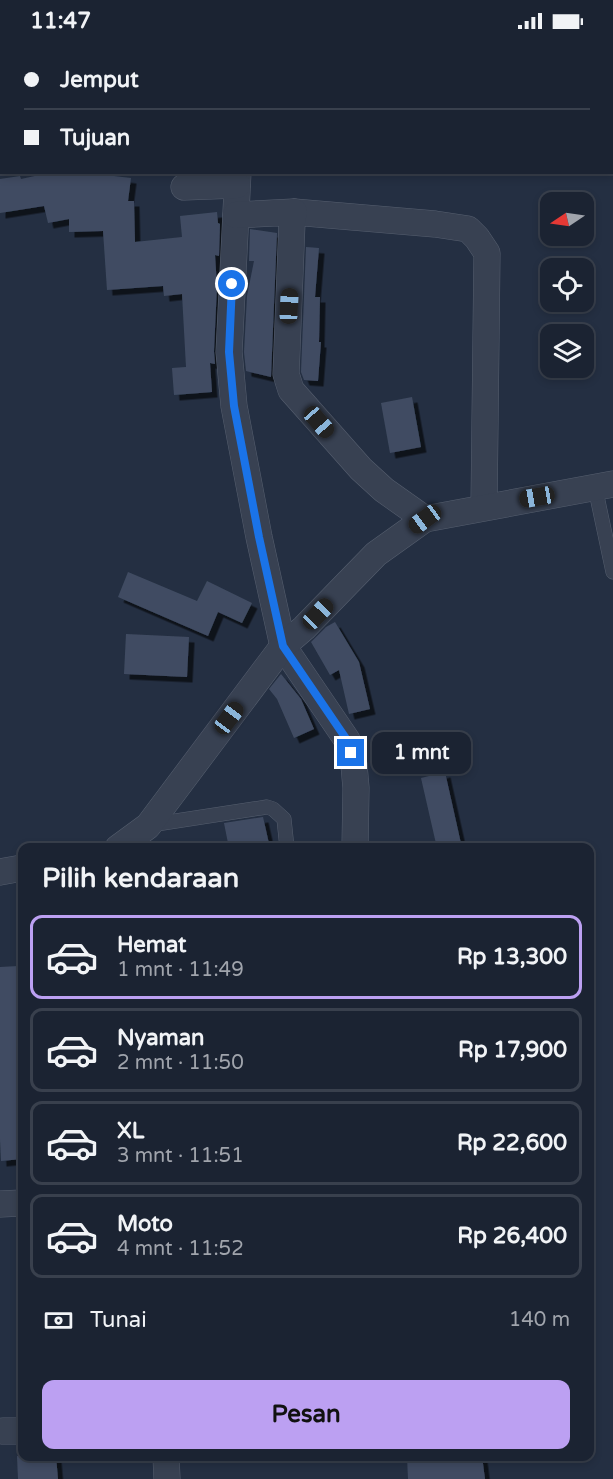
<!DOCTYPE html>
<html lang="id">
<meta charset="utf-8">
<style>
:root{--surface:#1b2332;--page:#282f3e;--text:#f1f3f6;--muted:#a0a4ac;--line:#39404d;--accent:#bca0f2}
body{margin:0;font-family:"Varela Round",sans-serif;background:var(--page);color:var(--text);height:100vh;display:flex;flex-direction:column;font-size:22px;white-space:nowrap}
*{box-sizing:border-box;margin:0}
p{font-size:20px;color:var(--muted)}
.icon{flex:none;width:33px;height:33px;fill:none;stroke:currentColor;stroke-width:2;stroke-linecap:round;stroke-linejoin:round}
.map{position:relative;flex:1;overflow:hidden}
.details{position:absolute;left:18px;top:801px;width:576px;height:618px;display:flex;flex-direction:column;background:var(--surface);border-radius:12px;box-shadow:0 3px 9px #0003,0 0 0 2px var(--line)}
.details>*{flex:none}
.hud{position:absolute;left:0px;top:0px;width:614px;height:132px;box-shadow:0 3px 9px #0003,0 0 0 2px var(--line);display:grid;align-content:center;height:132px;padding:0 24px;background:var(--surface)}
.needle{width:39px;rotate:257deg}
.tools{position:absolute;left:540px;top:150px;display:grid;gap:12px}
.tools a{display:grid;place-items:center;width:54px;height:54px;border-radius:12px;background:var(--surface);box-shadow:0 3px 9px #0003,0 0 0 2px var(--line);font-size:30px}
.end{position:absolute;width:27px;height:27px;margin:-14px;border:8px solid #1a73e8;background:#fff;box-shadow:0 0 0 3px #fff}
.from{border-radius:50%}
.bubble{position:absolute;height:42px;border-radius:12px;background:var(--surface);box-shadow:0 3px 9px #0003,0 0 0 2px var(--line);font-size:20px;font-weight:700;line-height:42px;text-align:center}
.car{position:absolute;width:18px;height:36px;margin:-18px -9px;border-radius:8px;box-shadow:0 0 4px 2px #0007;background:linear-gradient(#222 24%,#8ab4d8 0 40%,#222 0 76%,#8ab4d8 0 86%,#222 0)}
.hud b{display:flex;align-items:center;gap:21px;height:57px;font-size:22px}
.hud b+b{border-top:2px solid var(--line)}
.hud i{width:15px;height:15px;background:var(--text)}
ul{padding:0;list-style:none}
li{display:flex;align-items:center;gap:18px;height:84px;margin:0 12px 9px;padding:0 12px;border:3px solid var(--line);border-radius:12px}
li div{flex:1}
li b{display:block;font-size:22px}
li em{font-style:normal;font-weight:700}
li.on{border-color:var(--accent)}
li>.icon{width:54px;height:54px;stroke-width:1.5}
h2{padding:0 24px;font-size:27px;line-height:72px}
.pay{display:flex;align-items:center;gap:15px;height:66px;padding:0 24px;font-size:22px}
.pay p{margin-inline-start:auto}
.action{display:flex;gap:12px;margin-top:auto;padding:12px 24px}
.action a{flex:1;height:69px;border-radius:12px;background:var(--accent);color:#111;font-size:24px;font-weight:700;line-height:69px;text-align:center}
.status{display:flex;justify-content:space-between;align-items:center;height:42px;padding:0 30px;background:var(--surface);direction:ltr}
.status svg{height:16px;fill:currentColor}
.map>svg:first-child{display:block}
.building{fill:#404c62;filter:url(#shadow)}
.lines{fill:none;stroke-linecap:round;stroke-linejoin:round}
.service-casing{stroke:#565f6f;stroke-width:15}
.minor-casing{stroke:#565f6f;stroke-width:27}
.path{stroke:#445b60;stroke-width:4;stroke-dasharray:4.5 4.5;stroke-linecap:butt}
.service{stroke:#384152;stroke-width:14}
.minor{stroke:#384152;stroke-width:26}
.route{stroke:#1a73e8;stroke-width:8}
</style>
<div class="status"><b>11:47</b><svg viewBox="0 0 49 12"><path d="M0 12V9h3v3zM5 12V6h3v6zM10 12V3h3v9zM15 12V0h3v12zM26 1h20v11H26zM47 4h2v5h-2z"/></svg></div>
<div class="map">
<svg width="613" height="1437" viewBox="0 0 613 1437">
<defs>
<filter id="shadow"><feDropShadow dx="5.5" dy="5.5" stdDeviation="0" flood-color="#0009"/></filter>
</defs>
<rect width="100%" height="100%" fill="#242f42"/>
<g class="building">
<path d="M53,130h27l51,6 -3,23h6l1,41 47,-5 -2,-21 37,-4 1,11 2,1 -1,32 -4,-1 2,31 -3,65 1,13 -5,-1 2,29 -38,3 -2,-27 14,-1 -4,-73 -18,2 -1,-10 -56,4 -4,-59 -34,1v-13l-21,4 -4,-17 -44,7v-34l20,-3 1,3z"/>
<path d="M250,187l27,4 -6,144 -25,-6 -2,-19 3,-56 7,-35h-5z"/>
<path d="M306,205l13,1 -4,49h5l-1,45h2l-3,39 -14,-1 -3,-8z"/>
<path d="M412,355l9,50 -31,6 -9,-50z"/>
<path d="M128,530l69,29 10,-20 45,22 -10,20 -24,-11 -10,24 -90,-39z"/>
<path d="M335,580l24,40 11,47 -21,5 -10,-44 -9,5 -19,-33 15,-15z"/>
<path d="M126,592l63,3 -2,40 -63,-3z"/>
<path d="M281,632l20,25 13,30 -20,9 -17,-39 -8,-10z"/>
<path d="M445,730l17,76h-25l-16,-70z"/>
<path d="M263,775l7,31h-41l-5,-25z"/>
<path d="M19,924l3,62v131l-21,2 -1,-22v-172z"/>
<path d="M17,1414h39l2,23h-40z"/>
<path d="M407,1414h75l3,23h-77z"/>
</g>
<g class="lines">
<g class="service-casing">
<g id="service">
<path d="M595,445l18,85"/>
<path d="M150,783l117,-18 6,2 11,10 3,29"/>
</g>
</g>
<g class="minor-casing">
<g id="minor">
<path d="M242,2v-2"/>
<path d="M238,130l-9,180 5,54 25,131 24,109 64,94 7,25 2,23 -1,60"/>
<path d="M184,145l53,-2"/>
<path d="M294,170l141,12 33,5 9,9 10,15 -3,254"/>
<path d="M236,173l58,-3 -2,10 -6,152 5,16 70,79 23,21 41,29"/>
<path d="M118,806l30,-22 135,-180 21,-18 72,-74 49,-35 188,-35"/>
<path d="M0,830l22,-4"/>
<path d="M0,1162l22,-1"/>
<path d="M3,1389h19"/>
<path d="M166,1414l1,23"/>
</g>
</g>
<g class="path">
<path d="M63,0v2"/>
<path d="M0,68h2"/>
</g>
<use href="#service" class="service"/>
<use href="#minor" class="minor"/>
</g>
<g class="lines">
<path class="route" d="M232,242l-3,68 5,54 25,131 24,109 64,94 4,13"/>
</g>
</svg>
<div class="tools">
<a><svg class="needle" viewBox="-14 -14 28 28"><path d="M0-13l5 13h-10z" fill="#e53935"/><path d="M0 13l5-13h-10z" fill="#a0a4ac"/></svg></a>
<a><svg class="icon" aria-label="locate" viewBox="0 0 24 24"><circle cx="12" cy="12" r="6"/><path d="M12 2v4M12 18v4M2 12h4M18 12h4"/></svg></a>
<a><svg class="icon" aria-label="layers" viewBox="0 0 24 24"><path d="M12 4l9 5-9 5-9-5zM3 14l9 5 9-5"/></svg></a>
</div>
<i class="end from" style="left:232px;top:242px"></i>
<i class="end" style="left:351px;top:711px"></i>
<div class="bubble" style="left:372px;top:690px;width:99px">1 mnt</div>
<i class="car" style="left:289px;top:264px;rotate:3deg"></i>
<i class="car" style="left:319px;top:380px;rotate:139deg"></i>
<i class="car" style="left:537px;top:455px;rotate:260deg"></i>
<i class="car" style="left:425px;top:477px;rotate:234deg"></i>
<i class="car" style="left:318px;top:572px;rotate:44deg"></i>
<i class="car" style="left:229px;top:676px;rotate:37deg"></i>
<div class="hud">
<b><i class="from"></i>Jemput</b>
<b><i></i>Tujuan</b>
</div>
<section class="details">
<h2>Pilih kendaraan</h2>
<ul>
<li class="on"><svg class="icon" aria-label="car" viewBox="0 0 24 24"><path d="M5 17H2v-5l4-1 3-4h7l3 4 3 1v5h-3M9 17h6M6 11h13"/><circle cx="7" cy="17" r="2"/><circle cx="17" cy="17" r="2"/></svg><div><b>Hemat</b><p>1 mnt · 11:49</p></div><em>Rp 13,300</em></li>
<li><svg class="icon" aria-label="car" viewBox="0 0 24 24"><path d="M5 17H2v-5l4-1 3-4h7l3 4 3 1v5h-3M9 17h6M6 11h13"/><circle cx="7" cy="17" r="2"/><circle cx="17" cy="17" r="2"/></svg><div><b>Nyaman</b><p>2 mnt · 11:50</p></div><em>Rp 17,900</em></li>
<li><svg class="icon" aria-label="car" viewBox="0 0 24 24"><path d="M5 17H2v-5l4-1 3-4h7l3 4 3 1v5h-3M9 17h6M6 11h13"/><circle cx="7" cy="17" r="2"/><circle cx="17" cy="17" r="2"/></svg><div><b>XL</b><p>3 mnt · 11:51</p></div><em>Rp 22,600</em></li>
<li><svg class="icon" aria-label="car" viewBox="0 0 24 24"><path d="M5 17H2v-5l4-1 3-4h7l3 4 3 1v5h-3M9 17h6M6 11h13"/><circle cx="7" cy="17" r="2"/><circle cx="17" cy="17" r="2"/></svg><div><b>Moto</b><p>4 mnt · 11:52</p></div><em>Rp 26,400</em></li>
</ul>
<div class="pay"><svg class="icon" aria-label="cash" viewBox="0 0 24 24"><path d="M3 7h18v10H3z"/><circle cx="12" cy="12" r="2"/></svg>Tunai<p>140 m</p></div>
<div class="action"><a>Pesan</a></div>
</section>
</div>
